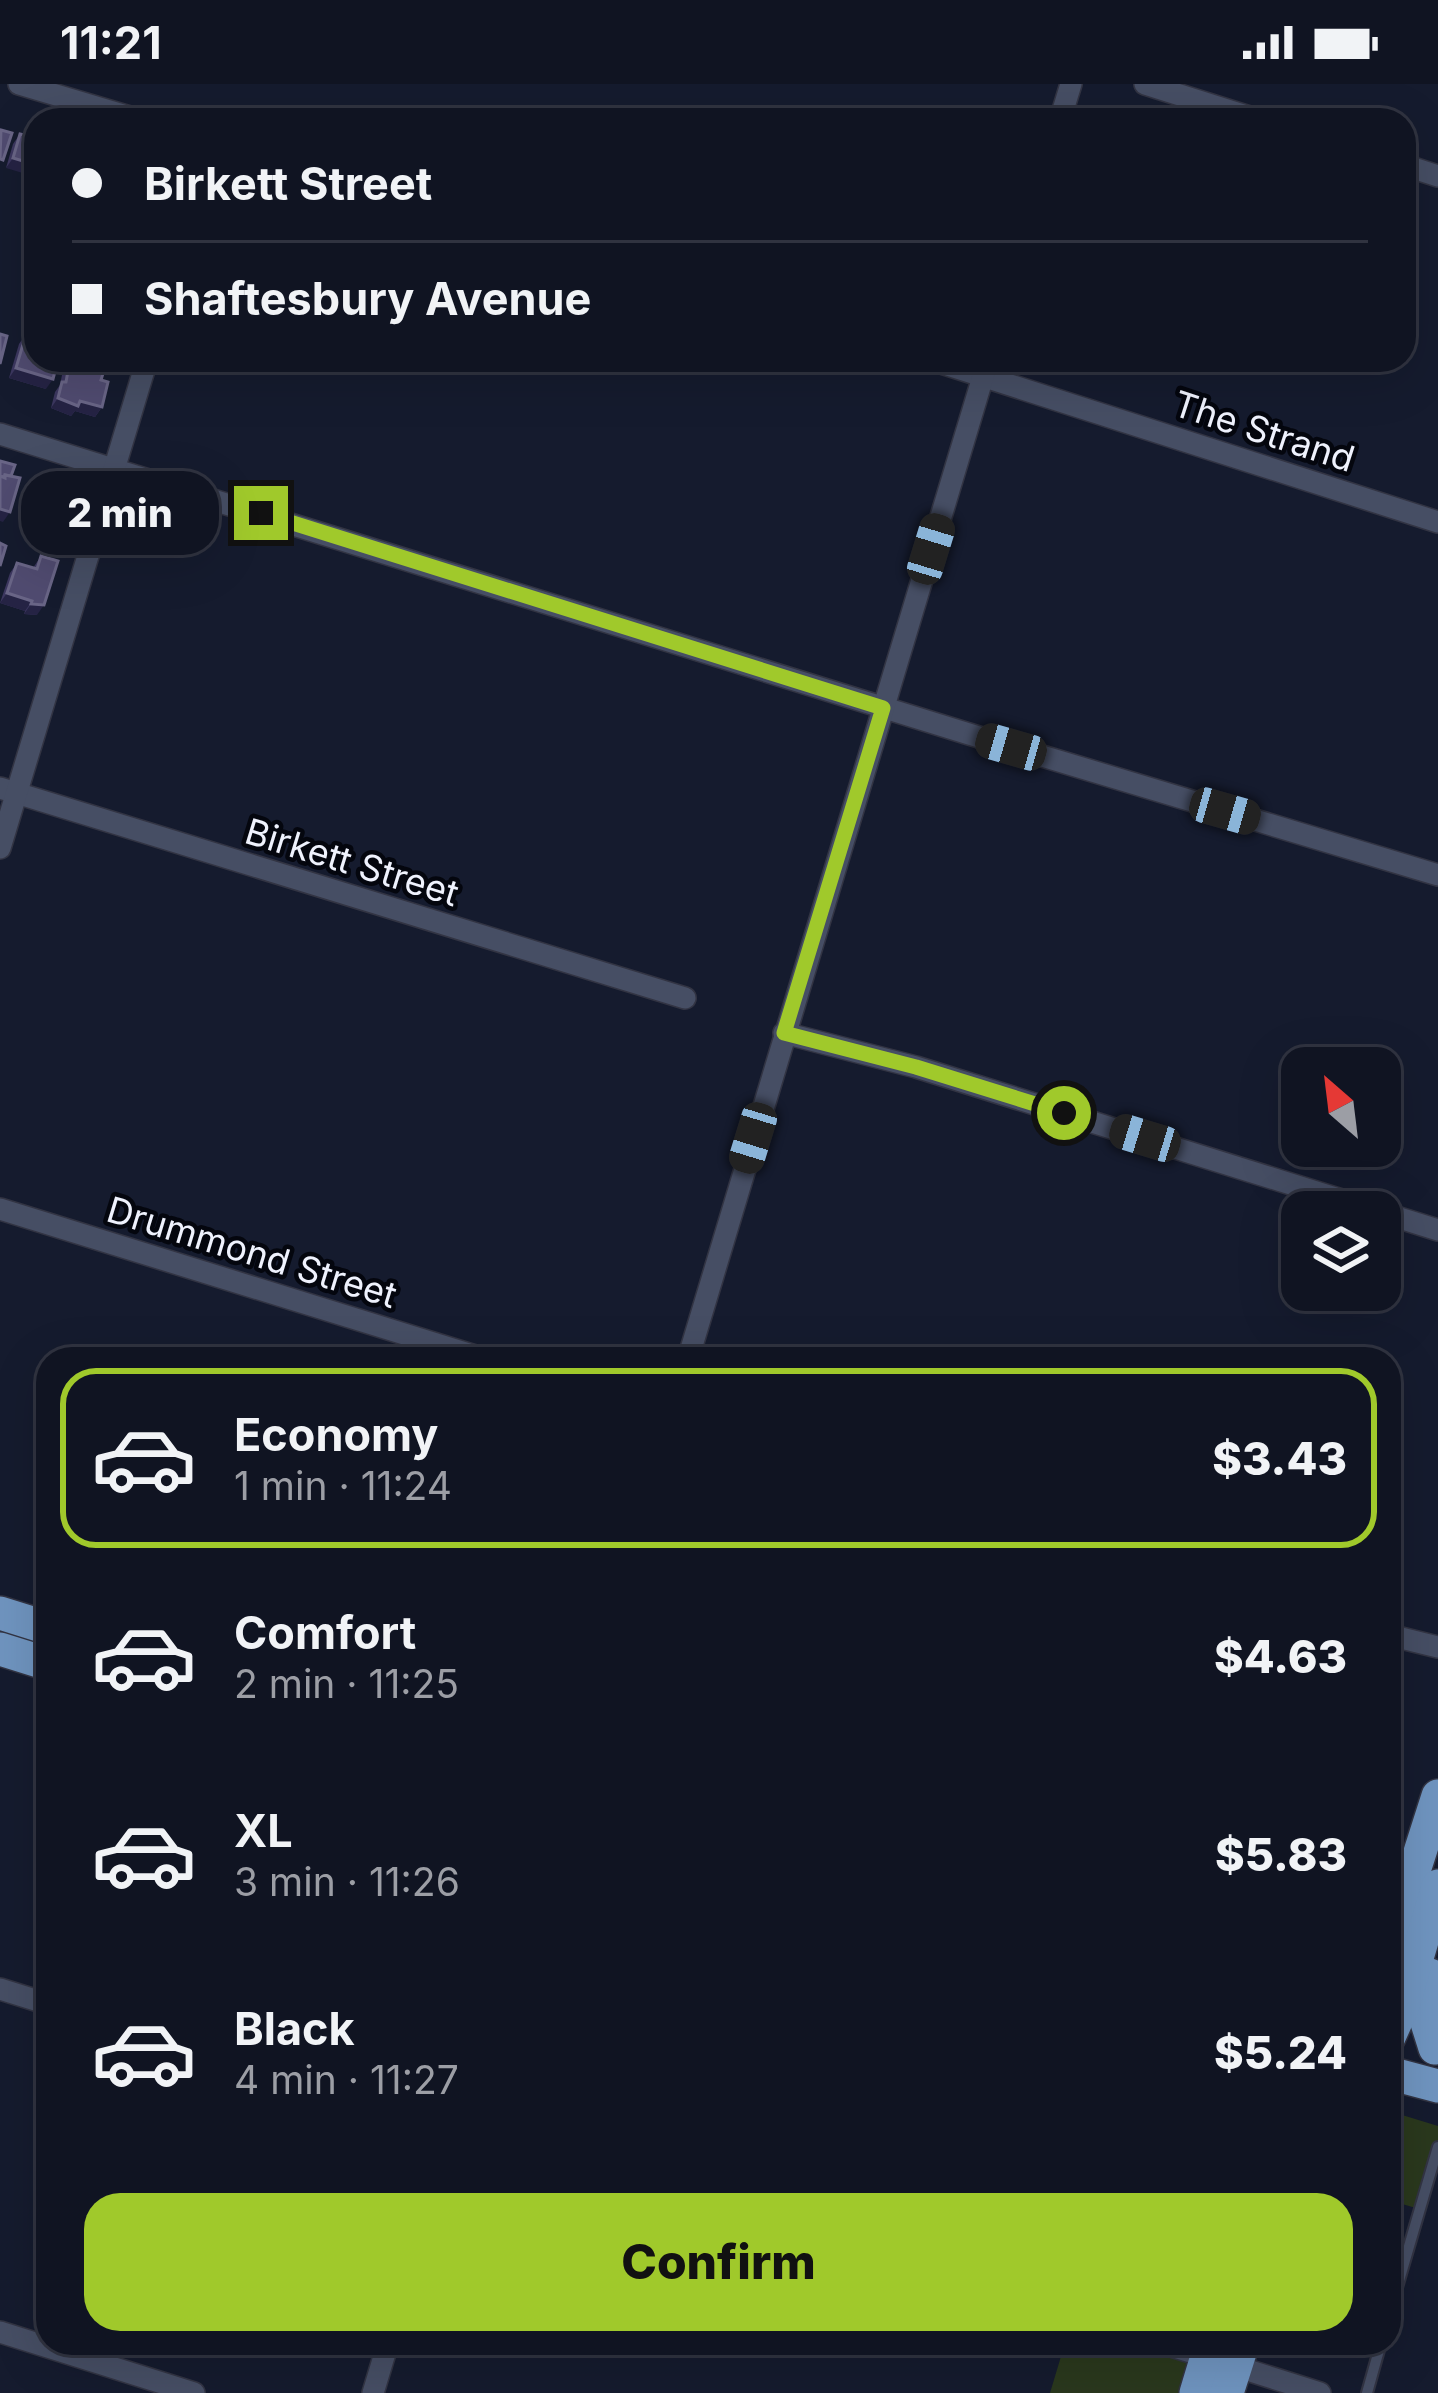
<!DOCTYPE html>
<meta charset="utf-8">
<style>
:root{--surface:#101422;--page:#1e212f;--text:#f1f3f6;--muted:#9c9ea5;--line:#303340;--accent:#a0c92b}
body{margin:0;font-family:Inter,sans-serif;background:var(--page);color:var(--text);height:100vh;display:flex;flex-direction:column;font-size:45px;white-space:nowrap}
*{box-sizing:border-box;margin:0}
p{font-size:39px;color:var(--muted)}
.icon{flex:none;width:66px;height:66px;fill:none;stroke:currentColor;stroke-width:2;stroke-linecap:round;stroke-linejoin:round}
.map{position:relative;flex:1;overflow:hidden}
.details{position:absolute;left:36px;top:1263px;width:1365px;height:1008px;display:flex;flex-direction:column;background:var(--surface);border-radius:36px;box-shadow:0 12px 48px #0002,0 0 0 3px var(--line)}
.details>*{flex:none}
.top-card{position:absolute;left:24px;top:24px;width:1392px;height:264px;border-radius:36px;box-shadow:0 12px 48px #0002,0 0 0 3px var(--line);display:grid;align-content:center;height:264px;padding:0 48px;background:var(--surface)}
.needle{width:78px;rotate:332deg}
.fabs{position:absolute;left:1281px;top:963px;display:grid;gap:24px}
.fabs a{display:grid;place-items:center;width:120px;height:120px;border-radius:24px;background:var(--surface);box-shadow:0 12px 48px #0002,0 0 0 3px var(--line);font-size:60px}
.end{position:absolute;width:54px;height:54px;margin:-27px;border:15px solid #a0c92b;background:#111;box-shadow:0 0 0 6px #111}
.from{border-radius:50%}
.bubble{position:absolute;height:84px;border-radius:36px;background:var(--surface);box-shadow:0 12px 48px #0002,0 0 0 3px var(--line);font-size:39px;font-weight:800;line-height:84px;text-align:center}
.car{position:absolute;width:36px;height:72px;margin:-36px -18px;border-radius:15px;box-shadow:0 0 9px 3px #0007;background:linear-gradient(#222 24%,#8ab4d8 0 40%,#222 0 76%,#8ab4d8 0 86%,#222 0)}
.top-card b{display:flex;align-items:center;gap:42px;height:114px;font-size:45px}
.top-card b+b{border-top:3px solid var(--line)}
.top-card i{width:30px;height:30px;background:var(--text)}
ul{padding:21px 0 0;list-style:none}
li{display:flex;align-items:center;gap:36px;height:180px;margin:0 24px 18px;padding:0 24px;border:6px solid transparent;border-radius:36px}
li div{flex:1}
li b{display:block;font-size:45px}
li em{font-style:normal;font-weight:800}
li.selected{border-color:var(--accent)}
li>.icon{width:108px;height:108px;stroke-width:1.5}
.primary-button{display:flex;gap:24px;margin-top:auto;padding:24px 48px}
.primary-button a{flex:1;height:138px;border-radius:36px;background:var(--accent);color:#111;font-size:48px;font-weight:800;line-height:138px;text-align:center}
.status{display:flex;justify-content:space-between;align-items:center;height:84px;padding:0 60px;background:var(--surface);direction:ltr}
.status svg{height:33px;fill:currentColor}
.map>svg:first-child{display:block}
.green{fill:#2a381d}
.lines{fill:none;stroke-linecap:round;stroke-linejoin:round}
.service-casing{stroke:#323443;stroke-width:14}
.minor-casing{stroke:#323443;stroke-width:24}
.primary-casing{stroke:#323443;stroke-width:36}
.service{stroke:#464e64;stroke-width:10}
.minor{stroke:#464e64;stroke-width:21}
.primary{stroke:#6f94bf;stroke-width:33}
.wall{fill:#3c375f}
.shaded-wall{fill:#252344}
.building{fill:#504b70;stroke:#696586;stroke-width:3}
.route{stroke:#a0c92b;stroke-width:15}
.labels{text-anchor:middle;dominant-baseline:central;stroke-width:9;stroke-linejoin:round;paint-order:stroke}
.street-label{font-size:36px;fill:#eff2fd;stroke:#04060e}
</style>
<div class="status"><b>11:21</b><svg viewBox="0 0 49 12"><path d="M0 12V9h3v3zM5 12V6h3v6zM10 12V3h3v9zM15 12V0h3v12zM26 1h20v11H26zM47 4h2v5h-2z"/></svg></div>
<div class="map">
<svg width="1438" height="2309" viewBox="0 0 1438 2309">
<rect width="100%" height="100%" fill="#151b2e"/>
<g class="green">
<path d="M1389,2027l49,15v21l-19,62 -30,-9z"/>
<path d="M1065,2259h97l28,9 -11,41h-129z"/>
</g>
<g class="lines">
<g class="service-casing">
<g id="service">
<path d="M1389,2231l49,-168"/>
<path d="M1367,2309l14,-50"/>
</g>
</g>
<g class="minor-casing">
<g id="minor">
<path d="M19,0l121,36"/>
<path d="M1145,0l114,36"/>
<path d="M1060,36l11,-36"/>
<path d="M1404,81l34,11"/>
<path d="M932,276l506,162"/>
<path d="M0,350l969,300 469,141"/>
<path d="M0,704l685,210"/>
<path d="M0,764l147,-488"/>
<path d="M784,949l132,34 522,163"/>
<path d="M0,1125l485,150"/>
<path d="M688,1275l300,-999"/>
<path d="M1389,1551l49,12"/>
<path d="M0,1905l48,15"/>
<path d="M0,2248l194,61"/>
<path d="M1162,2259l158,50"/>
<path d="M373,2309l15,-50"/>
</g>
</g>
<g class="primary-casing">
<g id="primary">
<path d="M0,1529l48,15"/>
<path d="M0,1565l48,15"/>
<path d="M1389,1865l49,-153"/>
<path d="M1430,1891l-8,32 13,41"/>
<path d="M1389,1953l14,-31 35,-120"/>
<path d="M1389,1989l49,13"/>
<path d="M1196,2309l15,-50"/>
<path d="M1227,2309l16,-50"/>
</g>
</g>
<use href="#service" class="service"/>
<use href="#minor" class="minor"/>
<use href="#primary" class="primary"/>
</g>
<g class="wall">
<path d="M20,50l16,4 -30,30 7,-24z"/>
<path d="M26,250l20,55 -37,-11 10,-34z"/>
<path d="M65,276h44l-7,10v37l-7,10 -20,-6 -4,5 -20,-8 4,-16 5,-7z"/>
<path d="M42,401l16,11 2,36 -7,10 -30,-9 12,-38z"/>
<path d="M41,472l-4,59 -13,-1 1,-3 -25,-8 10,-30 7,-10 16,5z"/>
</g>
<g class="shaded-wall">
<path d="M13,74l23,7v12l-30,-9z"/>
<path d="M98,276l10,1 -7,10 -10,-2z"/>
<path d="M16,284l37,11 -7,10 -37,-11z"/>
<path d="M58,314l22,3 22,6 -7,10 -20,-6 -4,5 -20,-8z"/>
<path d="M0,425l10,3 -7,10 -3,-1z"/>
<path d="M30,439l30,9 -7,10 -30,-9z"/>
<path d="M7,509l25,8 -7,10 -25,-8z"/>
<path d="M31,520l13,1 -7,10 -13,-1z"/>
</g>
<g class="building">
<path d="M1,46l11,3 -9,27 -3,-1z"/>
<path d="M20,50l16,4v27l-23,-7z"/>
<path d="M0,250l7,2 -7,28z"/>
<path d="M26,250l10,3v23h22l-5,19 -37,-11z"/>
<path d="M70,276h28l-2,8 8,2 -3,10 7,2 -6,25 -22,-6 -2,5 -20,-8 4,-16h4z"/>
<path d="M0,377l15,4 -4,11 -6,-1 -1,2 -4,-1z"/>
<path d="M5,391l15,3 -10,34 -10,-3v-33l5,2z"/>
<path d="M42,401l17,5 -1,6 12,4 -10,32 -30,-9z"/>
<path d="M0,459l6,3 -6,20z"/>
<path d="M41,472l17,5 -14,44 -13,-1 1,-3 -25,-8 10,-30 20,6z"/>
</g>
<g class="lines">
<path class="route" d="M261,429l622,195 -99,325 132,34 148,46"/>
</g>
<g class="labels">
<g class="street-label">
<text transform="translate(1264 347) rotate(18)">The Strand</text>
<text transform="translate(352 778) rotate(17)">Birkett Street</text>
<text transform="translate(252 1168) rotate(17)">Drummond Street</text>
</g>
</g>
</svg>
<div class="fabs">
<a><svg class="needle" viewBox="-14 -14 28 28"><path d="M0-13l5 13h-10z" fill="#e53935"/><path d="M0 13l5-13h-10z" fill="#9c9ea5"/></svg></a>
<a><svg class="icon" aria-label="layers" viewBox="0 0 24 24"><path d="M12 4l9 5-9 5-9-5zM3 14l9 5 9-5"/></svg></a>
</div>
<i class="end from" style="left:1064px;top:1029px"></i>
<i class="end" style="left:261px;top:429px"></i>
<div class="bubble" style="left:21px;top:387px;width:198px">2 min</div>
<i class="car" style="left:931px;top:465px;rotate:17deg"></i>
<i class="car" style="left:1011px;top:663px;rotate:286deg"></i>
<i class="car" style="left:1225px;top:727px;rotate:106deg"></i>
<i class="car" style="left:753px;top:1054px;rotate:197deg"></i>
<i class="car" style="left:1145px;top:1054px;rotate:287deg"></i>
<div class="top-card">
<b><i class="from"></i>Birkett Street</b>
<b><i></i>Shaftesbury Avenue</b>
</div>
<section class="details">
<ul>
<li class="selected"><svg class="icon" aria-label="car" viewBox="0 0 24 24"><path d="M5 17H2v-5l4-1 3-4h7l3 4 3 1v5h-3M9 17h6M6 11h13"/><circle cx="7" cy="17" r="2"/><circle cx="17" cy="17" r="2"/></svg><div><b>Economy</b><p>1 min · 11:24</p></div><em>$3.43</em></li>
<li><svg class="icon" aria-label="car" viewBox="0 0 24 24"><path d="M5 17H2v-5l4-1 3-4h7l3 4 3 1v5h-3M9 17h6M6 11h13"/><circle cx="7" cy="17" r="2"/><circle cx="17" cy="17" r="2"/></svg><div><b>Comfort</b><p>2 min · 11:25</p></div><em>$4.63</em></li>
<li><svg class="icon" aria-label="car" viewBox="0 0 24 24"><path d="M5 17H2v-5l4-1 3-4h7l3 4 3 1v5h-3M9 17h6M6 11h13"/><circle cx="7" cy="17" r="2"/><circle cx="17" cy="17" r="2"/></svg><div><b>XL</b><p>3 min · 11:26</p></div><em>$5.83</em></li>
<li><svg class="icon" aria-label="car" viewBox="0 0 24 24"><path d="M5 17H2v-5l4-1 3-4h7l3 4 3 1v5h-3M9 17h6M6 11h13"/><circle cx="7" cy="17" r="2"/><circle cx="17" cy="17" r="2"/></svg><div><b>Black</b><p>4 min · 11:27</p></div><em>$5.24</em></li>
</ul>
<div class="primary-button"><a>Confirm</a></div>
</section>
</div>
